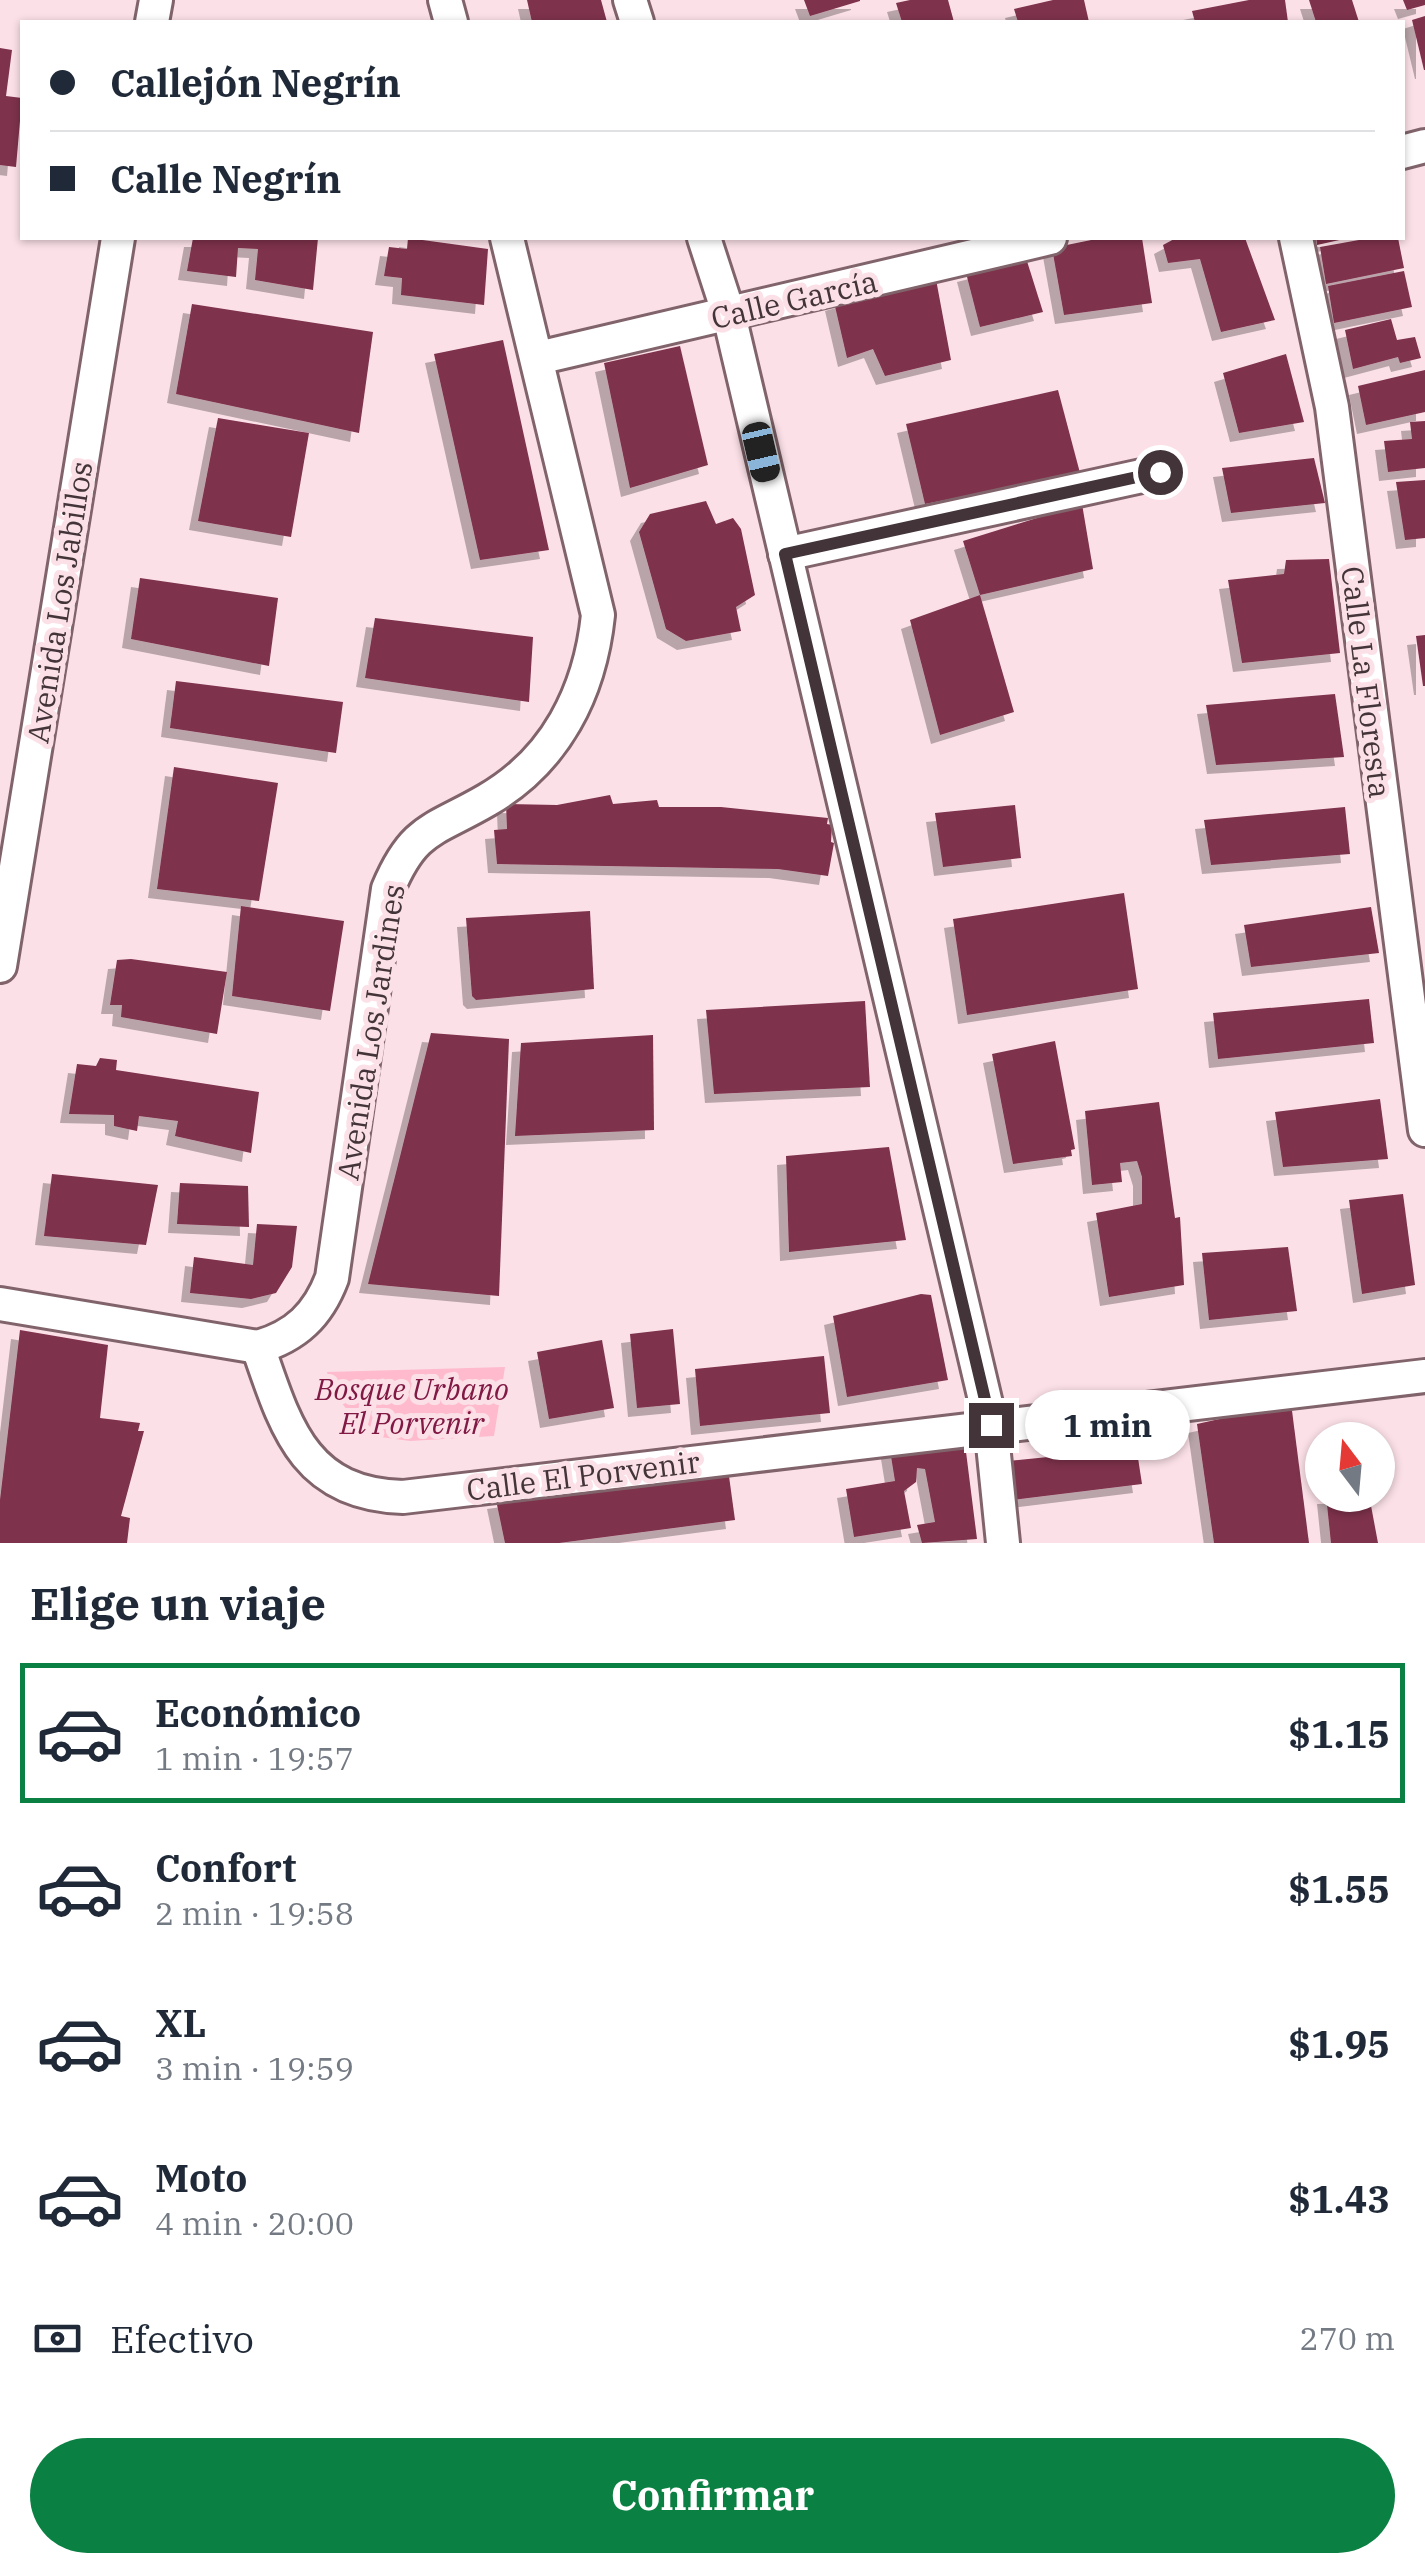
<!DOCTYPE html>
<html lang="es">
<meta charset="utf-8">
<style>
:root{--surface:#fff;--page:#f2f2f3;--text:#1f2937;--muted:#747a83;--line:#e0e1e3;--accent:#0b8043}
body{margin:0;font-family:"IBM Plex Serif",serif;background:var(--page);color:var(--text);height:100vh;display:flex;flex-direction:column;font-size:38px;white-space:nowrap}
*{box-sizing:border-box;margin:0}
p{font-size:32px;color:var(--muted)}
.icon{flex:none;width:55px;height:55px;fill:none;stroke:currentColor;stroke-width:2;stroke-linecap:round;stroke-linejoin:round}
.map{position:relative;height:1543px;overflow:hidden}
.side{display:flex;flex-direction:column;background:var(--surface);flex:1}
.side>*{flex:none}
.top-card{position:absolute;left:20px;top:20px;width:1385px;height:220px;border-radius:0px;box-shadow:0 2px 8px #0004;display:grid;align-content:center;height:220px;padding:0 30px;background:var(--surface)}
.needle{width:65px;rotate:344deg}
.fabs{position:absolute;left:1305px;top:1422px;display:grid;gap:20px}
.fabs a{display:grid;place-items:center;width:90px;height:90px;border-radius:50%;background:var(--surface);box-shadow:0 2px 8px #0004;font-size:50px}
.end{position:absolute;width:45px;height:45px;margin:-22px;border:12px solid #423438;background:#fff;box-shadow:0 0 0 5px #fff}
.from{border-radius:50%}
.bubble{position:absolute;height:70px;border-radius:35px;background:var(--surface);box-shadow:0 2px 8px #0004;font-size:32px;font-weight:700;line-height:70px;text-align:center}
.car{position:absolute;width:30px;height:60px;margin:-30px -15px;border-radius:12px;box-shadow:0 0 8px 2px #0007;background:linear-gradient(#222 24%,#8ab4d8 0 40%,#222 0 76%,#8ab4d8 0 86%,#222 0)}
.top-card b{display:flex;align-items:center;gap:35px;height:95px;font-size:38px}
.top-card b+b{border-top:2px solid var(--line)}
.top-card i{width:25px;height:25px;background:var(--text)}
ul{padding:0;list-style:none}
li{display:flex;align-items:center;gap:30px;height:140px;margin:0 20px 15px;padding:0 10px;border:5px solid transparent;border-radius:0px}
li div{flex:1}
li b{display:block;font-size:38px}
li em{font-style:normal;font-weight:700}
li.current{border-color:var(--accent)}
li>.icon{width:90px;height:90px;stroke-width:1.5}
h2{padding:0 30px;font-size:45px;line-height:120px}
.pay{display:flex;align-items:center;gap:25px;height:110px;padding:0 30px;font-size:38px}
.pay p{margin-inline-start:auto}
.button{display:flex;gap:20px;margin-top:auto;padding:20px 30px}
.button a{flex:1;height:115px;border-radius:60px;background:var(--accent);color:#fff;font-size:40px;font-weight:700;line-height:115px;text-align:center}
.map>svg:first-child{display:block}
.green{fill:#ffbacd}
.building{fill:#7e314c;filter:url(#shadow)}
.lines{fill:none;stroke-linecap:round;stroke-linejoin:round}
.minor-casing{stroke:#81646b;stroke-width:38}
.minor{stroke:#fff;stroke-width:32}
.route{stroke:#423438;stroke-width:12}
.labels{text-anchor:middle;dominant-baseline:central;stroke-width:10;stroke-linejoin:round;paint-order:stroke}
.street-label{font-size:30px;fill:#423438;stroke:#fbe0e7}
.park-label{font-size:30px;font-style:italic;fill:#801943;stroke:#fbe0e7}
</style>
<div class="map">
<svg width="1425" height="1543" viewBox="0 0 1425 1543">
<defs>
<filter id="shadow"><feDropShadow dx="-9" dy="9" stdDeviation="0" flood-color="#0004"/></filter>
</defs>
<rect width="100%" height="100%" fill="#fbe0e7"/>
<path class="green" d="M505,1367l-11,69 -84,5 -44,-6 -34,-45 -5,-18z"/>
<g class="building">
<path d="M527,0h74l6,22h-75z"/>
<path d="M804,0h56v1l-50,15z"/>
<path d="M910,0h38l6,22h-52l-6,-19z"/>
<path d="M1053,0h31l5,22h-71l-4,-13z"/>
<path d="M1249,0h36l3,22h-93l-3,-11z"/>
<path d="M1309,0h43l7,22h-43z"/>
<path d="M1403,0h22v5l-18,5z"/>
<path d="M1425,16v54h-1l-12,-50z"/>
<path d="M0,48l12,2 -6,46 16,2 -6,69 -16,-2z"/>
<path d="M193,238h125l-5,52 -58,-10 3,-31 -20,-1 -2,29 -49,-6z"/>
<path d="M408,238l80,11 -4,56 -83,-10 1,-17 -18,-2 5,-29 18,2z"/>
<path d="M1101,238h41l10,65 -88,12 -12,-67z"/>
<path d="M1176,238h69l30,82 -54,12 -21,-73 -32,4 -5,-18z"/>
<path d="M1316,238h28v1l-27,6z"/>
<path d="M1370,238h28l6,30 -78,16 -6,-37z"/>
<path d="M1026,258l17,54 -63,15 -14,-54z"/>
<path d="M1404,271l8,36 -78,16 -6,-37z"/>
<path d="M935,274l16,86 -66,16 -12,-27 -26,9 -13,-56z"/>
<path d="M192,304l181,28 -14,101 -183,-39z"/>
<path d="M1391,319l6,21 18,-3 6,21 -21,5 -2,-6 -45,12 -8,-39z"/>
<path d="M503,340l46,210 -69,10 -46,-206z"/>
<path d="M680,346l28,119 -78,23 -26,-125z"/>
<path d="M1286,354l18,68 -65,11 -16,-60z"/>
<path d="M1425,370v42l-59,13 -8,-39z"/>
<path d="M1058,390l22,83 -155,31 -19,-80z"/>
<path d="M218,418l91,15 -18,104 -93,-16z"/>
<path d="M1425,421v47l-37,4 -4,-31 28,-2 -2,-17z"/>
<path d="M1314,458l11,45 -94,10 -9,-45z"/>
<path d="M1425,480v58l-20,2 -9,-58z"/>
<path d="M706,501l10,23 17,-6 8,11 14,66 -19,12 5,24 -55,10 -20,-12 -27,-97 11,-18z"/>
<path d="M1082,504l11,65 -113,26 -17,-54z"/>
<path d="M1329,559l11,94 -98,10 -14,-83 56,-6 2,-14z"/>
<path d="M140,578l138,20 -9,68 -138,-27z"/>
<path d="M980,595l34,117 -74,23 -30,-115z"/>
<path d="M375,618l158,19 -4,65 -164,-24z"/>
<path d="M1425,635v51h-2l-7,-50z"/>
<path d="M176,681l167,21 -7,51 -166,-25z"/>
<path d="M1335,694l9,63 -128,8 -10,-60z"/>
<path d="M174,767l104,16 -19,118 -102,-12z"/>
<path d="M610,795l3,9 44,-4 2,7h62l107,11 -1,6 5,1 -1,17 3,1 -6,33 -50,-7 -281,-5 -3,-34 13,-1 -1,-25 51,1z"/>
<path d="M1015,805l6,53 -78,9 -8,-54z"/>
<path d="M1345,807l5,47 -139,11 -7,-45z"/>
<path d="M1124,893l14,96 -171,26 -14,-96z"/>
<path d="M241,906l103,15 -14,90 -98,-15z"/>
<path d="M1371,907l8,46 -128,14 -7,-42z"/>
<path d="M590,911l4,78 -118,11 -4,-4 -6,-78z"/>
<path d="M131,959l96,13 -10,62 -96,-17 1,-12h-12l7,-45z"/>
<path d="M1369,999l5,44 -156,16 -5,-46z"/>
<path d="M865,1001l5,86 -156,7 -8,-84z"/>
<path d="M431,1033l78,6 -10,257 -131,-12z"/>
<path d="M653,1035l1,95 -139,6 6,-93z"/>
<path d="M1055,1041l20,108 -4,1 1,6 -59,8 -21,-110z"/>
<path d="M100,1058l17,2 -1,10 143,22 -8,61 -76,-17 3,-15 -39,-5 -2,15 -23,-5v-11l-45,-1 8,-50 19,2z"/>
<path d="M1380,1099l8,60 -105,8 -8,-55z"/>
<path d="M1159,1102l16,116 5,-1 4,68 -75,12 -13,-84 46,-9v-27l-5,-16 -17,2 2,19 -30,3 -7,-74z"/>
<path d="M889,1147l17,93 -117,12 -3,-96z"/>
<path d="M52,1174l106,11 -12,60 -102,-9z"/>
<path d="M180,1183l68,3 1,41 -72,-3z"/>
<path d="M1403,1194l12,91 -53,9 -13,-94z"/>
<path d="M257,1224l40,2 -5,41 -16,26 -25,6 -61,-6 4,-36 59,8z"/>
<path d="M1288,1247l9,64 -88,9 -7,-67z"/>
<path d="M921,1294l10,1 17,85 -101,17 -14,-81z"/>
<path d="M673,1329l7,75 -43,4 -7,-74z"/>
<path d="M20,1330l88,15 -8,73 40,5 -2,8h6l-23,85 9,2 -3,25h-127v-43z"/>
<path d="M602,1340l12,68 -65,11 -12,-67z"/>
<path d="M824,1356l6,57 -130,13 -5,-57z"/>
<path d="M1291,1403l18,140h-95l-17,-119z"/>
<path d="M1055,1418l77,1 10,65 -130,16 -4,-39 50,-5z"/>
<path d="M964,1436l13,103 -55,4 -5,-18 18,-3 -10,-53 -8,-1 -1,14 -12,9 7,37 -57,9 -8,-48 49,-8 -6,-37z"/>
<path d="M728,1469l7,51 -176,23h-54l-9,-43z"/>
<path d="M1326,1495h43l9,48h-47z"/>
</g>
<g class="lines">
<g class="minor-casing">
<g id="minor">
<path d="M445,0l6,22"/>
<path d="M630,0l7,22"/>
<path d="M152,22l4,-22"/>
<path d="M1402,152l23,-6"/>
<path d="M704,238l25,77 262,1110 12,118"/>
<path d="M1296,238l36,169 93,723"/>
<path d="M538,358l512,-120"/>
<path d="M785,554l375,-82"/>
<path d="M0,966l118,-728"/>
<path d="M0,1304l258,43c38,-11 60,-32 74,-69l56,-389c26,-62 46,-58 99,-89 69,-40 103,-108 111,-185l-91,-377"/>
<path d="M258,1347c28,81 46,147 145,150l1022,-121"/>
</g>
</g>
<use href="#minor" class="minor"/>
</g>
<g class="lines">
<path class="route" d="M991,1425l-206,-871 375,-82"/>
</g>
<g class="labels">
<g class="street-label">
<text transform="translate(794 299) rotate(-13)">Calle García</text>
<text transform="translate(59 602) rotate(-81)">Avenida Los Jabillos</text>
<text transform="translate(1367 682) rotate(83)">Calle La Floresta</text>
<text transform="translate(370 1032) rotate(-81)">Avenida Los Jardines</text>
<text transform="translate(583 1475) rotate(-7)">Calle El Porvenir</text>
</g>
<g class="park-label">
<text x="412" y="1388">Bosque Urbano<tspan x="412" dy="34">El Porvenir</tspan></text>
</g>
</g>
</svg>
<div class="fabs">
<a><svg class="needle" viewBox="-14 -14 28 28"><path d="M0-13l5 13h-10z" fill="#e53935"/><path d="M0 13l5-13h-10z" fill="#747a83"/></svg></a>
</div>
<i class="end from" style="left:1160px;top:472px"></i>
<i class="end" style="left:991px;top:1425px"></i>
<div class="bubble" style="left:1025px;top:1390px;width:165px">1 min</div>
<i class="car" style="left:761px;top:452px;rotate:167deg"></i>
<div class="top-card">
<b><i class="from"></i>Callejón Negrín</b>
<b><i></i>Calle Negrín</b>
</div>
</div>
<section class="side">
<h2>Elige un viaje</h2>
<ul>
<li class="current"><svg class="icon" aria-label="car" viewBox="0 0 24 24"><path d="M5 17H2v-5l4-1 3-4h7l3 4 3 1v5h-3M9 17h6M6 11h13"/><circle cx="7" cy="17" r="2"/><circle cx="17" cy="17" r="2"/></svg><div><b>Económico</b><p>1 min · 19:57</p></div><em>$1.15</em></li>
<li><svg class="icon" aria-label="car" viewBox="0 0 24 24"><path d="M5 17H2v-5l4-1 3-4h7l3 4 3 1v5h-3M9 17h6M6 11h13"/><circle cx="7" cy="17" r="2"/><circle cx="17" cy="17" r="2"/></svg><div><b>Confort</b><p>2 min · 19:58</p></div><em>$1.55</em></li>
<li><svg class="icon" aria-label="car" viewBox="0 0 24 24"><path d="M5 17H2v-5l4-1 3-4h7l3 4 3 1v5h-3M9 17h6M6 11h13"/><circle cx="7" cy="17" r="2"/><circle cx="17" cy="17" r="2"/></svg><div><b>XL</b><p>3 min · 19:59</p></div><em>$1.95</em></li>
<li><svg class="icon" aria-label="car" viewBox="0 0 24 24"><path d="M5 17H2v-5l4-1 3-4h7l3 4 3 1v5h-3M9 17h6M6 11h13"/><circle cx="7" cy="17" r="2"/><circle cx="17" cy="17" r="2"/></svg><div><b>Moto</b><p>4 min · 20:00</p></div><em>$1.43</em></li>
</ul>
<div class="pay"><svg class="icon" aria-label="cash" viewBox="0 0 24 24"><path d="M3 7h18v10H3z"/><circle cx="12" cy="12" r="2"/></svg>Efectivo<p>270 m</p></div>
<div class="button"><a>Confirmar</a></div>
</section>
